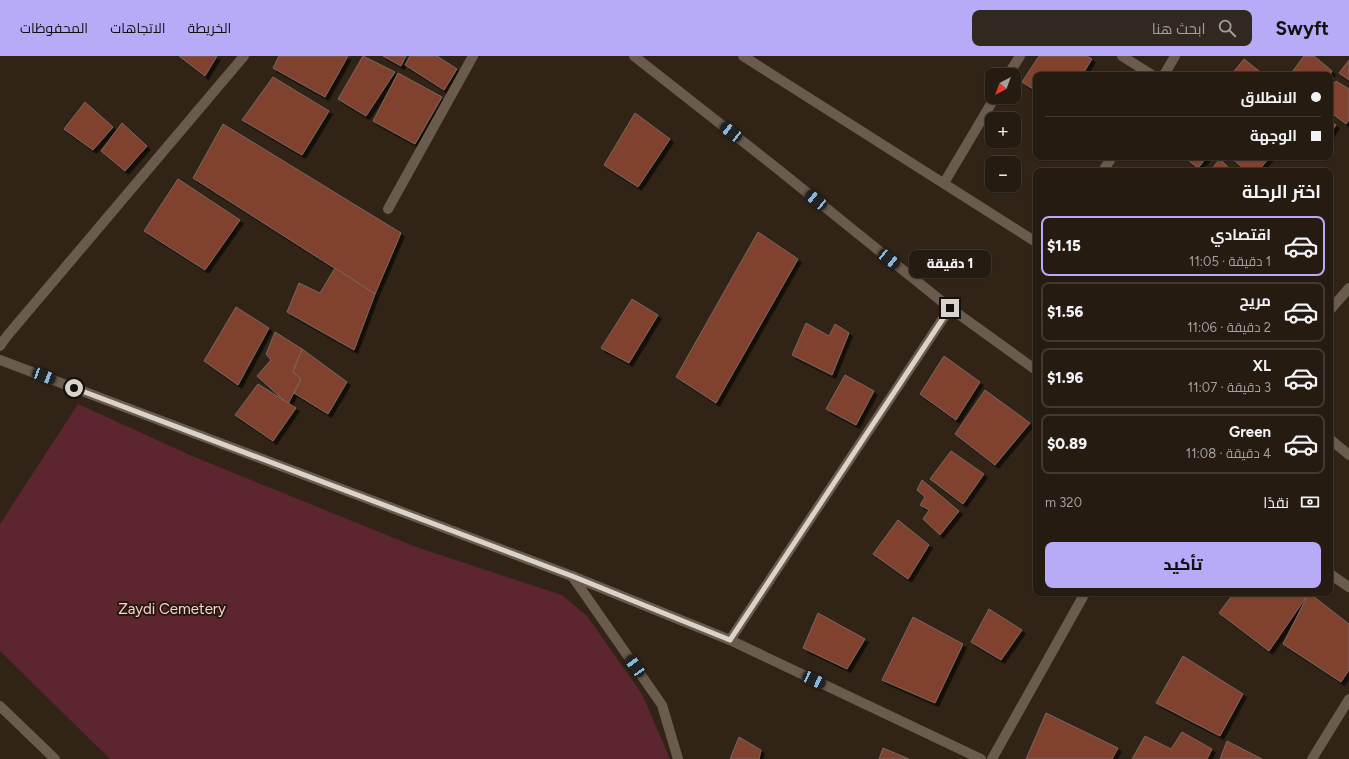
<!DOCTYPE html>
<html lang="ar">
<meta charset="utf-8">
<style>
:root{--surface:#251b11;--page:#31281f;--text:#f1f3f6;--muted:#a3a19f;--line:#423931;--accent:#b7abf7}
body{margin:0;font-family:Figtree,Cairo,sans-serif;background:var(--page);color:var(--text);direction:rtl;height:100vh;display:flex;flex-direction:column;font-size:15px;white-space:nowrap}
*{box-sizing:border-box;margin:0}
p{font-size:13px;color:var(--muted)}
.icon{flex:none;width:22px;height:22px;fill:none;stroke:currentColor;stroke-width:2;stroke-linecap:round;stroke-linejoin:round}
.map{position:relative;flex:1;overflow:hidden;direction:ltr}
.drawer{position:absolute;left:1033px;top:112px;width:300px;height:428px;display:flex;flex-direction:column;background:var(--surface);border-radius:8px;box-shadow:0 1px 3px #0004,0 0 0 1px var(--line);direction:rtl}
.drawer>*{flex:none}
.guide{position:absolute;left:1033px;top:16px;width:300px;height:88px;border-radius:8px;box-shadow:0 1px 3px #0004,0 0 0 1px var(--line);direction:rtl;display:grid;align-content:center;height:88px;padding:0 12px;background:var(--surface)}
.needle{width:26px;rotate:221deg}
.buttons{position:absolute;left:985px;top:12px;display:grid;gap:8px}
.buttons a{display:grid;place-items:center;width:36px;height:36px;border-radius:8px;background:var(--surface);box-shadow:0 1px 3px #0004,0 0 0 1px var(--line);font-size:20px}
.end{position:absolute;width:18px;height:18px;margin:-9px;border:5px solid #dbd2ca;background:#111;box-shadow:0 0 0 2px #111}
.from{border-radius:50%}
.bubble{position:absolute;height:28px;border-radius:8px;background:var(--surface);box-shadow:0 1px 3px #0004,0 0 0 1px var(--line);font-size:13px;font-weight:800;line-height:28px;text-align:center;direction:rtl}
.car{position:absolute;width:12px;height:24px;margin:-12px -6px;border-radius:5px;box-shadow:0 0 3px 1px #0007;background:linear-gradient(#222 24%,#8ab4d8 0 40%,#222 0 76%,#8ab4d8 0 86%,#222 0)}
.guide b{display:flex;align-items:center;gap:14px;height:38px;font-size:15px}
.guide b+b{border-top:1px solid var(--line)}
.guide i{width:10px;height:10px;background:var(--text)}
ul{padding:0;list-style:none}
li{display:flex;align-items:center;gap:12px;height:60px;margin:0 8px 6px;padding:0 4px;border:2px solid var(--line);border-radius:8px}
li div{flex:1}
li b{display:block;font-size:15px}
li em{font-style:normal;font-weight:800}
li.active{border-color:var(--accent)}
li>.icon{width:36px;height:36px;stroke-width:1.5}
h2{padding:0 12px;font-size:18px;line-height:48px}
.pay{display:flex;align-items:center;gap:10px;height:44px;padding:0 12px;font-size:15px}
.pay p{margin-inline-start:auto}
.action{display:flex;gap:8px;margin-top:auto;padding:8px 12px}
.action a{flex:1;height:46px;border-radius:8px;background:var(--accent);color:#111;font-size:16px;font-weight:800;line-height:46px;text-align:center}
header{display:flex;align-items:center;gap:24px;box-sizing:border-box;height:56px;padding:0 20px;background:var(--accent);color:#111}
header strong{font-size:19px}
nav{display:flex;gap:22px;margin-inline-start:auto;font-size:14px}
.search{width:280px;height:36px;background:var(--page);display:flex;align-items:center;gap:10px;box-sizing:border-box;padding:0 14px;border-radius:8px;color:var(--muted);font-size:15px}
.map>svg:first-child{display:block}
.green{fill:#5d252f}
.building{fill:#80432f;stroke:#7b655e;filter:url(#shadow)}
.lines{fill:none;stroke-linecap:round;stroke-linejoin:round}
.minor{stroke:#6a5b4d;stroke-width:10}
.route{stroke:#dbd2ca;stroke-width:5}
.labels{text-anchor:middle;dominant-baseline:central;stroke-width:4;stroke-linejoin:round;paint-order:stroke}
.park-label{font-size:15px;fill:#f9cfd3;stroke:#271a0d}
</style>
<header>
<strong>Swyft</strong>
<div class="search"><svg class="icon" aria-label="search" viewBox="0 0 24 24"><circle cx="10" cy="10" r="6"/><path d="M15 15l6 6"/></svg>ابحث هنا</div>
<nav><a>الخريطة</a><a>الاتجاهات</a><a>المحفوظات</a></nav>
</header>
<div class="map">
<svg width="1349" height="703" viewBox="0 0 1349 703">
<defs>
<filter id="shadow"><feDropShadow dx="3.5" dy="3.5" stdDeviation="0" flood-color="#0009"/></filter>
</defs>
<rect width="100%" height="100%" fill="#312417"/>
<path class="green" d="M78,348l114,52 224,91 146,48 25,21 55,78 28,65h-560l-110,-108v-127z"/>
<g class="building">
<path d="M179,0h38l-12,20z"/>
<path d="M279,0h69l-23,41 -52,-29z"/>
<path d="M363,0l32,16 -29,44 -28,-17z"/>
<path d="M383,0h23l-5,10z"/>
<path d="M410,0h27l20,13 -13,21 -39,-25z"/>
<path d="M1039,0h48l5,3 -10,16h-46v16l-14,-9z"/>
<path d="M1304,0h10l18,15 -2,4h-40z"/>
<path d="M1244,3l20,16h-33z"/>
<path d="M1349,4v20l-10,-7z"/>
<path d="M398,17l44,24 -27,47 -42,-23z"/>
<path d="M273,21l56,34 -27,44 -60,-35z"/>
<path d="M1336,25l13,8v31l-3,4 -16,-12v-23z"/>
<path d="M85,46l28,25 -20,23 -29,-21z"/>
<path d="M635,57l35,26 -32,48 -34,-22z"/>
<path d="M1330,65l6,4 -6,9z"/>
<path d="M122,67l25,23 -22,25 -24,-20z"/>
<path d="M223,68l178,109 -26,61 -182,-116z"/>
<path d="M1184,101h23l-9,11z"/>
<path d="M1230,101h40l-12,14h-11z"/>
<path d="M1220,103l12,12h-22z"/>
<path d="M178,123l62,41 -35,50 -61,-39z"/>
<path d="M758,176l40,27 -82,144 -40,-26z"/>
<path d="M335,212l40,26 -21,56 -67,-38 12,-29 21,10z"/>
<path d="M632,243l26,16 -29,48 -28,-15z"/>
<path d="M236,251l33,21 -31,57 -34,-24z"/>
<path d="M806,267l23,13 6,-12 14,9 -17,42 -40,-20z"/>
<path d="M275,276l27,17 -9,23 8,7 -13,25 -31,-28 14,-16 -5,-6z"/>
<path d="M302,293l45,33 -19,32 -34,-21 7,-14 -8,-7z"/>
<path d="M944,300l36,26 -24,38 -36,-26z"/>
<path d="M845,319l29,16 -18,34 -30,-16z"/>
<path d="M258,328l38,24 -23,33 -38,-26z"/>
<path d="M985,334l45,33 -35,42 -40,-31z"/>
<path d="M951,395l33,23 -21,30 -33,-25z"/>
<path d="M922,424l37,31 -19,24 -17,-16 6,-9 -9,-5 5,-8 -8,-7z"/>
<path d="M898,464l31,25 -21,34 -35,-25z"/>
<path d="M1234,537h75l-40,58 -50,-38z"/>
<path d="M1309,537l40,31v46l-8,12 -58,-38z"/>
<path d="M989,553l33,21 -21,30 -30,-18z"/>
<path d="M818,557l47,26 -18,30 -44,-21z"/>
<path d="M913,561l50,27 -28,59 -53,-23z"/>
<path d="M1183,600l60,38 -23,42 -64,-33z"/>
<path d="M1046,657l72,35 -6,11h-86z"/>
<path d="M1182,676l30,17 -5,10h-75l13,-23 26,13z"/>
<path d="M739,681l22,13 -2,9h-29z"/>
<path d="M1227,685l35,18h-42z"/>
<path d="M883,692l26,11h-30z"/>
</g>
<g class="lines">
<g class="minor">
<path d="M634,0l145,114 171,138 86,62"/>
<path d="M743,0l293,186"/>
<path d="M1122,0l30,19"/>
<path d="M1008,19l12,-19"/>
<path d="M1164,19l11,-19"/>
<path d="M1103,115l9,-14"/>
<path d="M944,127l51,-86"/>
<path d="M388,153l85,-153"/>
<path d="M1330,254l19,-22"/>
<path d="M0,290l7,-10 237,-280"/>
<path d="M0,304l572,216 158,64 251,119"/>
<path d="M1330,383l19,16"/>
<path d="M1330,518l19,13"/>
<path d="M572,520l90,129 16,54"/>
<path d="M730,584l220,-332"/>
<path d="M0,650l55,53"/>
<path d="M992,703l93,-166"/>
<path d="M1312,703l37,-60"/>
</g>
</g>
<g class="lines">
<path class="route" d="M74,332l498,188 158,64 220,-332"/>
</g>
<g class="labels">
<g class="park-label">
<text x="172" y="553">Zaydi Cemetery</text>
</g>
</g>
</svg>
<div class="buttons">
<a><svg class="needle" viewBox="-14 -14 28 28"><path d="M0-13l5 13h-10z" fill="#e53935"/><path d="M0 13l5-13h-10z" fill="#a3a19f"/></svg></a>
<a>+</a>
<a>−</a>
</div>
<i class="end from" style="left:74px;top:332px"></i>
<i class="end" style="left:950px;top:252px"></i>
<div class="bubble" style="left:909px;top:194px;width:82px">1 دقيقة</div>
<i class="car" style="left:731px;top:76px;rotate:308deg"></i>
<i class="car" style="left:816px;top:144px;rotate:309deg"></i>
<i class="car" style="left:889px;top:203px;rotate:129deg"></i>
<i class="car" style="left:44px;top:320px;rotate:111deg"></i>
<i class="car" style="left:635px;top:610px;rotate:325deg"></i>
<i class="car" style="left:814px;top:624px;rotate:115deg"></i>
<div class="guide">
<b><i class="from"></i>الانطلاق</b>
<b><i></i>الوجهة</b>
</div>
<section class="drawer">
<h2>اختر الرحلة</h2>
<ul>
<li class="active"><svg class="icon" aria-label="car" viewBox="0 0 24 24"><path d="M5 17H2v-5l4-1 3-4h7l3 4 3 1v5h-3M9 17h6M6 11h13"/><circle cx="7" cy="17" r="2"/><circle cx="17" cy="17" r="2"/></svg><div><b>اقتصادي</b><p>1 دقيقة · 11:05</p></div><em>$1.15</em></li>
<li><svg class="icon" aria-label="car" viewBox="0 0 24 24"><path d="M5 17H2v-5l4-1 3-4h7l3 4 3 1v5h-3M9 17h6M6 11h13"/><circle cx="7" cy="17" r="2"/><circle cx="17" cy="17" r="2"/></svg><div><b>مريح</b><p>2 دقيقة · 11:06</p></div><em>$1.56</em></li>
<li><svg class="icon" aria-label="car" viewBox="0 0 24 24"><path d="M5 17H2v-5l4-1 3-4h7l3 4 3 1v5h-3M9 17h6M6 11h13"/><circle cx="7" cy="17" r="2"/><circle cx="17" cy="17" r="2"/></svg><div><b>XL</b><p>3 دقيقة · 11:07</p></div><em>$1.96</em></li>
<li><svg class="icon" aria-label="car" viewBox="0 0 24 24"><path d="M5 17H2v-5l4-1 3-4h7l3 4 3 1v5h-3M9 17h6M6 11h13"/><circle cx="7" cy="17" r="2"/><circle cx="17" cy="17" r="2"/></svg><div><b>Green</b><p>4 دقيقة · 11:08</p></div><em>$0.89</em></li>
</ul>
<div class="pay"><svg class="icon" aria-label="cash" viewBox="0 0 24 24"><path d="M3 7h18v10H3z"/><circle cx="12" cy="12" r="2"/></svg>نقدًا<p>320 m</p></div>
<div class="action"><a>تأكيد</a></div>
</section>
</div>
